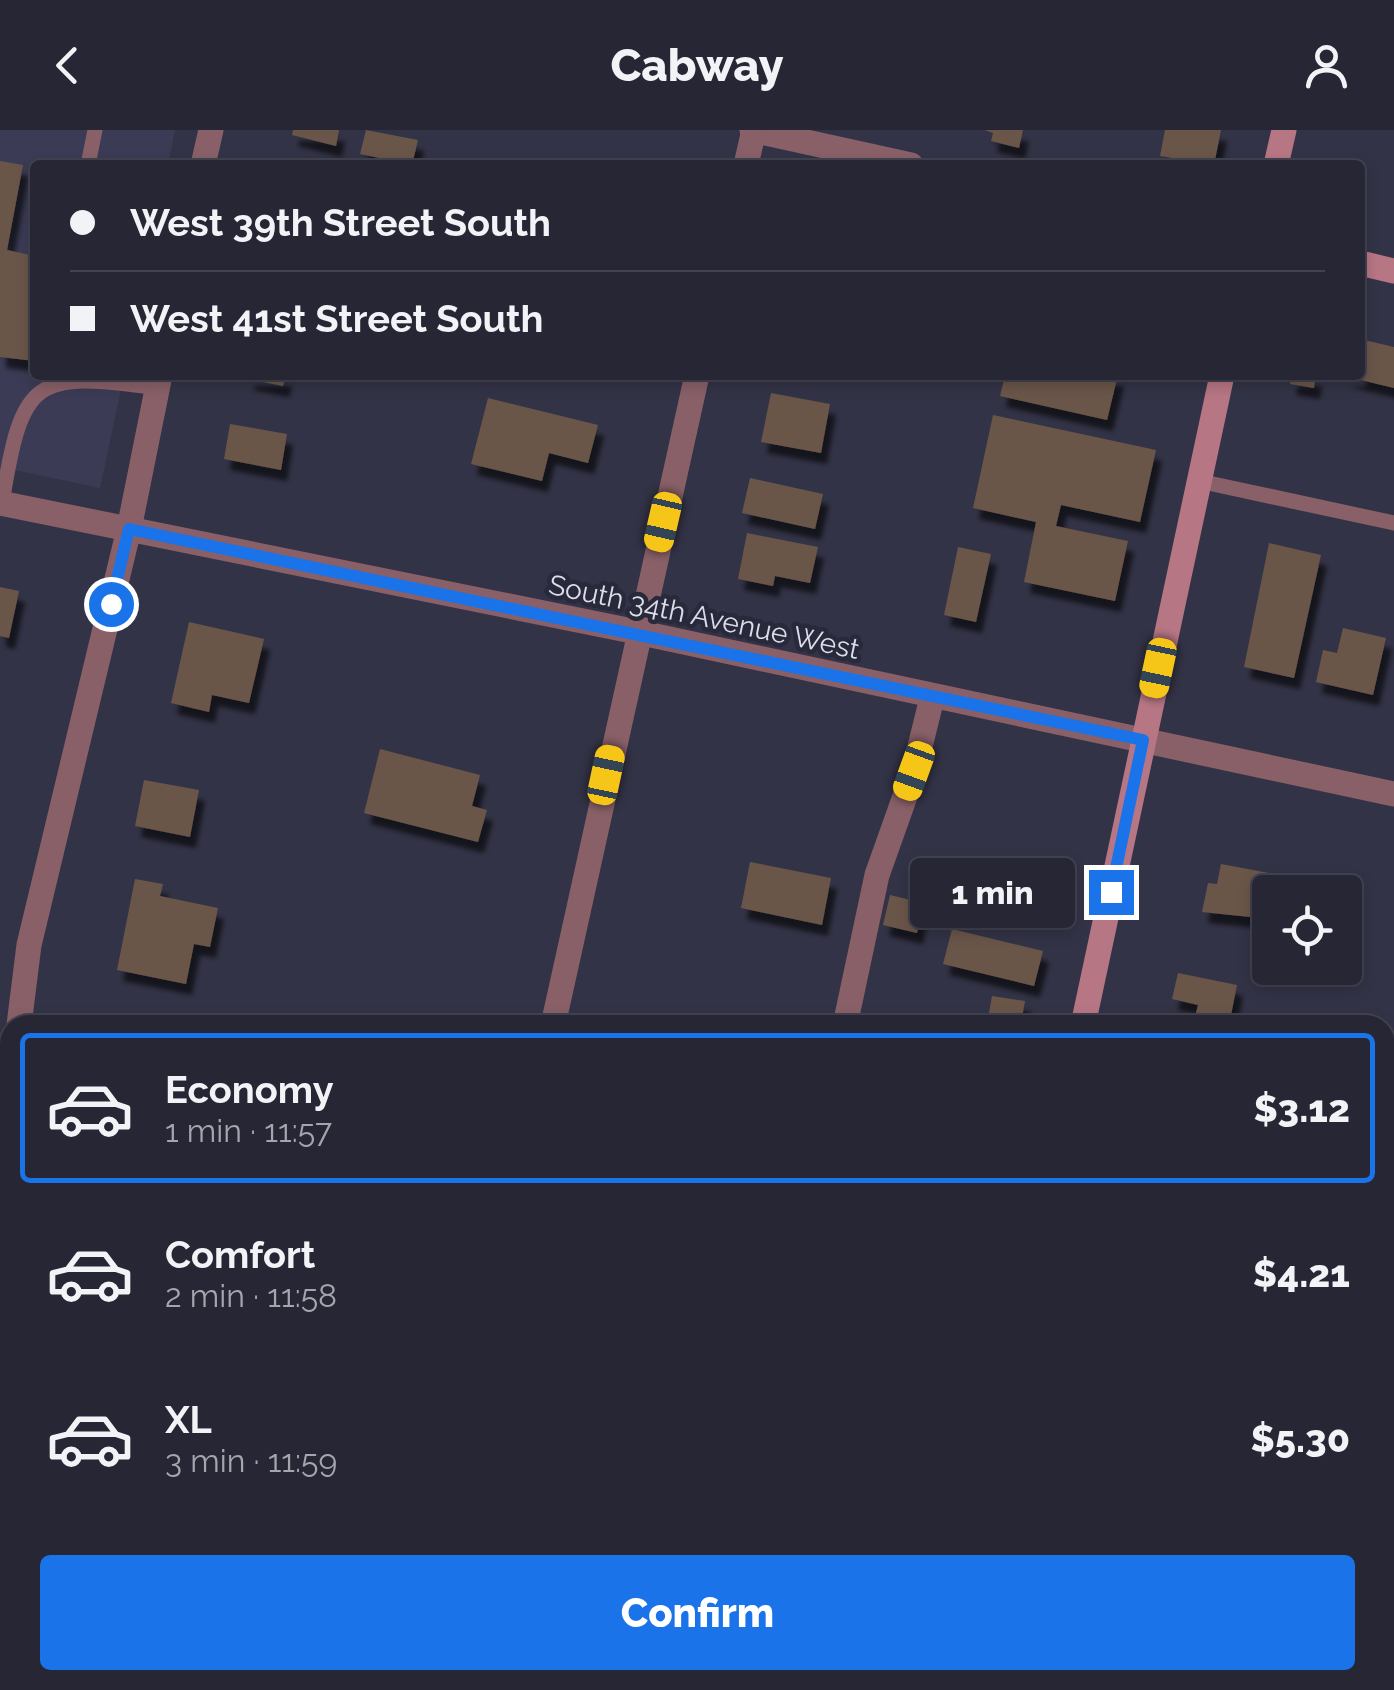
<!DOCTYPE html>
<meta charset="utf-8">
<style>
:root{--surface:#262635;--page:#323241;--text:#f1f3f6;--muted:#a4a5ad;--line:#424350;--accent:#1a73e8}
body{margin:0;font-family:Raleway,sans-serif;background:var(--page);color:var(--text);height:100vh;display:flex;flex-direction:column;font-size:38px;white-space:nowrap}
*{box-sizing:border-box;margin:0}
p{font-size:32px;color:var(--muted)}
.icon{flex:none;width:55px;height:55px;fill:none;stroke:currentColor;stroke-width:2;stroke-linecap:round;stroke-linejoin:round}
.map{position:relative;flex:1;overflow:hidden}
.details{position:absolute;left:0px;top:885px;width:1395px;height:675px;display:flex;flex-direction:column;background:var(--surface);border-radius:30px 30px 0 0;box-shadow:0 5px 15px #0003,0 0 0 2px var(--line)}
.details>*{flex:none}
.hud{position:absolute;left:30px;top:30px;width:1335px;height:220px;border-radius:10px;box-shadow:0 5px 15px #0003,0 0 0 2px var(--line);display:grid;align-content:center;height:220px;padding:0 40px;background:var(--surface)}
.fabs{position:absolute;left:1252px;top:745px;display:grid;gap:20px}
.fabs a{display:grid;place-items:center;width:110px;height:110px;border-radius:10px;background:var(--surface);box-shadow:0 5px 15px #0003,0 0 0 2px var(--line);font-size:50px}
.end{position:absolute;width:45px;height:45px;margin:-22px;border:12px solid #1a73e8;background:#fff;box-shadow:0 0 0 5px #fff}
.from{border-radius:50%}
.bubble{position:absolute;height:70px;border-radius:10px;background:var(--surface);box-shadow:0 5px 15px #0003,0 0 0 2px var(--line);font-size:32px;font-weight:800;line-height:70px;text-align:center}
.car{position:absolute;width:30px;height:60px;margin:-30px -15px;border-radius:12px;box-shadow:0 0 8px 2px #0007;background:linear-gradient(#f5c518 24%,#345 0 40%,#f5c518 0 76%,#345 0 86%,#f5c518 0)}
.hud b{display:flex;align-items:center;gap:35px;height:95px;font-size:38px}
.hud b+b{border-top:2px solid var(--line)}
.hud i{width:25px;height:25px;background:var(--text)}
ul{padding:18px 0 0;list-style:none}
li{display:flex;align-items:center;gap:30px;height:150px;margin:0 20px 15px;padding:0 20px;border:5px solid transparent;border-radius:10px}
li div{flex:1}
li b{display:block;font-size:38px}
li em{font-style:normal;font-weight:800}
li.selected{border-color:var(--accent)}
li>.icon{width:90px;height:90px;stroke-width:1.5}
.button{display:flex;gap:20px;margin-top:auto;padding:20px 40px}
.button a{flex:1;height:115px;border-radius:10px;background:var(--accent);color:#fff;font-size:40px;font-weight:800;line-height:115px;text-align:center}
header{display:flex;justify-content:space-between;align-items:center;height:130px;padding:0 40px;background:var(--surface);font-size:45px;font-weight:800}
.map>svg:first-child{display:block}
.built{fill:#3b3b55}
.green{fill:#425844}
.building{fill:#6a5548;filter:url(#shadow)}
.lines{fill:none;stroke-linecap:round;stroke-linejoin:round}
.service{stroke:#896068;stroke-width:15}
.minor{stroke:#896068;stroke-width:25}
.secondary{stroke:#b77684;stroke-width:25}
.route{stroke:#1a73e8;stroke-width:12}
.labels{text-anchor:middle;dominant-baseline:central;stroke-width:9;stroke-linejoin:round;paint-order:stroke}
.street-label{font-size:28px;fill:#ddddea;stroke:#29293c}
</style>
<header><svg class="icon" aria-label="back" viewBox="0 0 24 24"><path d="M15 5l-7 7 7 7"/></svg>Cabway<svg class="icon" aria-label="person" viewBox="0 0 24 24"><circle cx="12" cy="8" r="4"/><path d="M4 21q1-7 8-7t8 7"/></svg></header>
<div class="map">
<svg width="1394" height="1560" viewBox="0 0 1394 1560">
<defs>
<filter id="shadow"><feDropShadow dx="6" dy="11" stdDeviation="2.5" flood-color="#0009"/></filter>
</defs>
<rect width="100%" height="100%" fill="#333347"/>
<path class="built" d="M0,0h175l-7,35h-133v210h89l-24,113 -100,-21z"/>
<path class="green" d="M0,1221l10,3v326h876l-2,10h-884z"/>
<g class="building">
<path d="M293,0h46l-3,16 -44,-11z"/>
<path d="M366,0l52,10 -6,25 -52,-11z"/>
<path d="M985,0h38l-4,18 -28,-7 2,-8z"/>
<path d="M1165,0h56l-7,35 -54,-9z"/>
<path d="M0,31l23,4 -16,85 28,6v105l-35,-4z"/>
<path d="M1360,209l34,8v41l-50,-12 16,-1z"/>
<path d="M249,245h37l-3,11 -35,-7z"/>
<path d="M1005,245h113l-11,45 -107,-24z"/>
<path d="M1292,245h24l-2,13 -24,-4z"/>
<path d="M771,263l59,11 -9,49 -60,-11z"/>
<path d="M488,268l110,27 -10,38 -39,-10 -7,28 -71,-17z"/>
<path d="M993,285l163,35 -16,72 -79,-17 -5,21 72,15 -13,60 -91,-19 12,-60 -63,-14z"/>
<path d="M230,294l57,10 -6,36 -57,-11z"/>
<path d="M750,348l73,16 -8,35 -73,-16z"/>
<path d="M747,403l71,14 -8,36 -35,-7 -2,10 -35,-7z"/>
<path d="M1269,413l52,12 -27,123 -50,-11z"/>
<path d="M958,417l33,7 -15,68 -32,-7z"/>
<path d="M0,457l19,4 -10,47 -9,-2z"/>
<path d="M189,492l75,17 -15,64 -37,-8 -3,17 -38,-9z"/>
<path d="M1343,498l43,10 -13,57 -57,-13 7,-32 14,3z"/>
<path d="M380,619l100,26 -8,31 15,4 -9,32 -114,-29z"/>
<path d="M144,650l55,10 -9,47 -55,-11z"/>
<path d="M750,732l81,16 -9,47 -81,-17z"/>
<path d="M1221,734l48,9 -9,45 -58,-6 6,-29 9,1z"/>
<path d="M135,749l28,5 -3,12 58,12 -8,39 -16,-3 -8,40 -69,-14z"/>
<path d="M890,765l33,8 -6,30 -34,-8z"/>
<path d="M952,799l91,22 -9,35 -91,-22z"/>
<path d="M1178,843l59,12 -8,40 -35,-4 4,-16 -26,-6z"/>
<path d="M992,866l33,5 -3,17 -33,-5z"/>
<path d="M945,887l32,6v2h-34z"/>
<path d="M1031,1550h44l-3,10h-43z"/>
</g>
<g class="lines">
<g class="service">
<path d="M88,35l7,-35"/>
<path d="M1199,351l195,42"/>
<path d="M2,373c20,-124 31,-133 156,-115"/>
</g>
<g class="minor">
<path d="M752,0l159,35"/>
<path d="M203,35l8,-35"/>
<path d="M746,35l8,-35"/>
<path d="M0,373l637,129 757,162"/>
<path d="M19,895l10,-80 100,-416 31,-154"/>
<path d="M553,895l144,-650"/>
<path d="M845,895l32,-150 37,-104 18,-73"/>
<path d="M0,975l10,-39"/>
<path d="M1385,1195l9,2"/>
<path d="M1197,1560l2,-10"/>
</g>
<g class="secondary">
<path d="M1276,35l8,-35"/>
<path d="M1360,133l34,8"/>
<path d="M1083,895l139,-650"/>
<path d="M941,1560l2,-10"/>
</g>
</g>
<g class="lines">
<path class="route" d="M111,474l18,-75 1014,211 -32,152"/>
</g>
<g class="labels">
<g class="street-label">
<text transform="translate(704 487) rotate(12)">South 34th Avenue West</text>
</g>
</g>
</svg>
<div class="fabs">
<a><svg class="icon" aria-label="locate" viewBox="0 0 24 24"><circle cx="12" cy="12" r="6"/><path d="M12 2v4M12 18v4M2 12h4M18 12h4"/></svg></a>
</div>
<i class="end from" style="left:111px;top:474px"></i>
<i class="end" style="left:1111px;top:762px"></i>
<div class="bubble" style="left:910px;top:728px;width:165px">1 min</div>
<i class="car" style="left:663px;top:392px;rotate:193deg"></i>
<i class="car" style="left:1158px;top:538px;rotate:192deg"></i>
<i class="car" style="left:914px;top:641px;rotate:200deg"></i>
<i class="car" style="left:606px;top:645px;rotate:12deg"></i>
<div class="hud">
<b><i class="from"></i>West 39th Street South</b>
<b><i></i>West 41st Street South</b>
</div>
<section class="details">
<ul>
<li class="selected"><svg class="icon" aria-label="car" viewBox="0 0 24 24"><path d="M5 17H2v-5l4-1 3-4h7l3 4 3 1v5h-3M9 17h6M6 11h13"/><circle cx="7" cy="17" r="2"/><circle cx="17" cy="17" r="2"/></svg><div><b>Economy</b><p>1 min · 11:57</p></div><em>$3.12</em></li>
<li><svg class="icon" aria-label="car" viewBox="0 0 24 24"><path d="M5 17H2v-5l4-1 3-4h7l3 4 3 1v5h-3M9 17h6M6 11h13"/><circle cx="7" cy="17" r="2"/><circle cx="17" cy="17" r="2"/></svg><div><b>Comfort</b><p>2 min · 11:58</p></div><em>$4.21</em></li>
<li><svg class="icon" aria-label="car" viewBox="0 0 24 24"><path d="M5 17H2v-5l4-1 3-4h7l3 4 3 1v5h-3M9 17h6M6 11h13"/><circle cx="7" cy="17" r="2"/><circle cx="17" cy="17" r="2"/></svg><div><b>XL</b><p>3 min · 11:59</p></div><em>$5.30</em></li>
</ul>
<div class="button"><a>Confirm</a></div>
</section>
</div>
